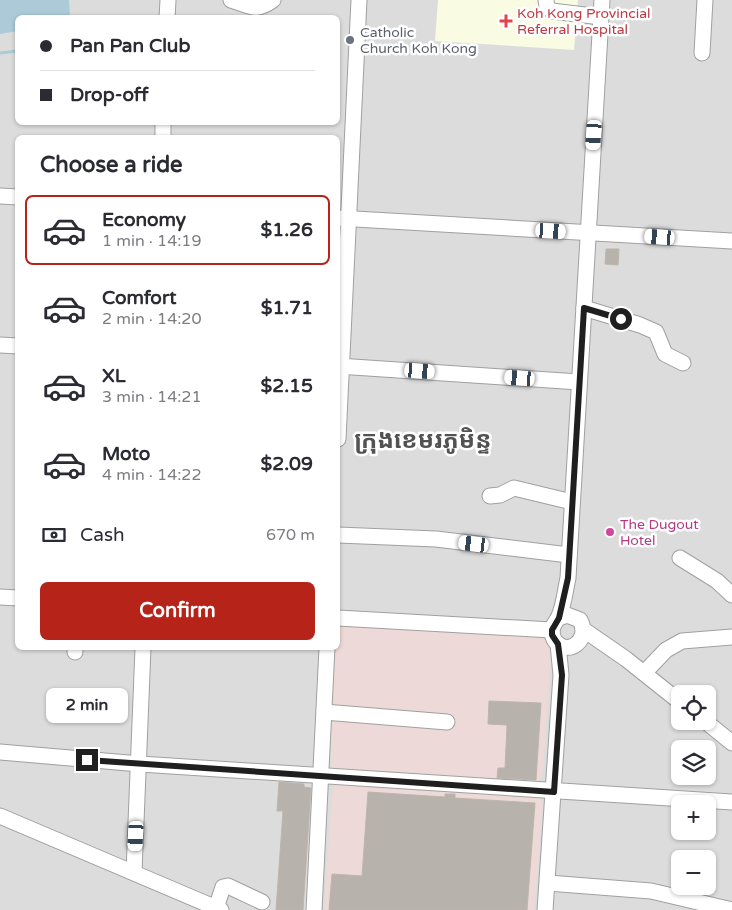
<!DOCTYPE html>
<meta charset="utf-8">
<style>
:root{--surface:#fff;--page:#f7f7f7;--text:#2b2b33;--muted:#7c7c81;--line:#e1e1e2;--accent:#b52319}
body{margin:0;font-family:"Varela Round","Noto Sans Khmer",sans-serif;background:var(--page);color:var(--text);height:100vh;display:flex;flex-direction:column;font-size:19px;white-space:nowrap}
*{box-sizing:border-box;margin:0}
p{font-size:16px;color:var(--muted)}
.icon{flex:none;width:28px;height:28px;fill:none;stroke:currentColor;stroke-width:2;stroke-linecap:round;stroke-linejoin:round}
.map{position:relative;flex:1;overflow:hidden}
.panel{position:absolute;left:15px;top:135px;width:325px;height:515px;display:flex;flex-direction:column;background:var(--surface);border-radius:8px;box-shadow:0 1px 4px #0004}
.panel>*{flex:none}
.top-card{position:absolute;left:15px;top:15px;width:325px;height:110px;border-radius:8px;box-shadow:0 1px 4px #0004;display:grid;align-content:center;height:110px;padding:0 25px;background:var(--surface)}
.fabs{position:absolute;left:671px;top:685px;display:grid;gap:10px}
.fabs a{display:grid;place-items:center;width:45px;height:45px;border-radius:8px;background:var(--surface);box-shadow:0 1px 4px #0004;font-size:25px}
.end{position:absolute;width:22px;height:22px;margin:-11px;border:6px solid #1f1f1f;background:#fff;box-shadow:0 0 0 2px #fff}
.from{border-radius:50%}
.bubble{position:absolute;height:35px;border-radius:8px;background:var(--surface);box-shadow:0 1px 4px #0004;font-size:16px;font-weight:800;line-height:35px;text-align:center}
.car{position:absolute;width:15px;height:30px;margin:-15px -8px;border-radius:6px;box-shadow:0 0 4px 1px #0007;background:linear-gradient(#fff 24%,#345 0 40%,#fff 0 76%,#345 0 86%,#fff 0)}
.top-card b{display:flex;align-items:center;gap:18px;height:48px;font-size:19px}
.top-card b+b{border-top:1px solid var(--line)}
.top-card i{width:12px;height:12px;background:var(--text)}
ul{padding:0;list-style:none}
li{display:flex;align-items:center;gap:15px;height:70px;margin:0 10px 8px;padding:0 15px;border:2px solid transparent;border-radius:8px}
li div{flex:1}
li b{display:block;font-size:19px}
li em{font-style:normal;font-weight:800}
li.current{border-color:var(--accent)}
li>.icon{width:45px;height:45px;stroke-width:1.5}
h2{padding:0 25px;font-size:22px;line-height:60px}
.pay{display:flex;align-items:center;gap:12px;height:55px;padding:0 25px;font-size:19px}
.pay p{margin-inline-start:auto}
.action{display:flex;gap:10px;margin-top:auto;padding:10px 25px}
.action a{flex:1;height:58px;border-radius:8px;background:var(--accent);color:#fff;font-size:20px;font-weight:800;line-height:58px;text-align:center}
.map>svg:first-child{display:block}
.residential{fill:#dddcdc;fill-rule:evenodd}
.commercial{fill:#eddad8}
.education{fill:#f9fbe3}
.water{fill:#accad7}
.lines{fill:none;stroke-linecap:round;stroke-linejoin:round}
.stream{stroke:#accad7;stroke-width:3}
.building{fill:#b7b2ac;stroke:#beb5ab}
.minor-casing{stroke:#a0a0a0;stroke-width:17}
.minor{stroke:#fff;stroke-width:15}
.route{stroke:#1f1f1f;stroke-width:6}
.health-dot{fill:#e0444e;stroke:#fff;stroke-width:2}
.worship-dot{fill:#6b7280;stroke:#fff;stroke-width:2}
.hotel-dot{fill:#d1479c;stroke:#fff;stroke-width:2}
.labels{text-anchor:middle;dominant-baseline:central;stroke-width:5;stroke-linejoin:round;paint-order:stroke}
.health-label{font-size:14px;fill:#be3a42;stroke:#fff;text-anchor:start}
.worship-label{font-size:14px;fill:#5b616d;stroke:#fff;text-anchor:start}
.hotel-label{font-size:14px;fill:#b23c85;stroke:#fff;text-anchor:start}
.town-label{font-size:24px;font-weight:bold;fill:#525252;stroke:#fff}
</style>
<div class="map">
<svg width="732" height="910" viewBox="0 0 732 910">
<rect width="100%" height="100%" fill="#eeece6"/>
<path class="residential" d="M0,0h732v910h-732zM18,18h320v104h-320zM18,138h320v510h-320zM680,694h28v27h-28zM680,749h28v27h-28zM680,804h28v27h-28zM680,859h28v27h-28z"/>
<g class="commercial">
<path d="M345,625l191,11 12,6 3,9 -8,119 -3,13 -209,-13 1,-122h6v-21z"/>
<path d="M333,784l201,12 7,3 2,8 -9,103h-210z"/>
</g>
<path class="education" d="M438,0h140l-4,50 -139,-9z"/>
<path class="water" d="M0,0h69l1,17 -52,1 -1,13 -17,3z"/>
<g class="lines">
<path class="stream" d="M0,53l18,-2"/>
</g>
<g class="building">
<path d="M606,249h13l-1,16 -13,-1z"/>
<path d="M489,701l52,2 -5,77 -39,-2 1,-10h7l2,-43 -19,-1z"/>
<path d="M279,782l25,2v3l7,1 -8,122h-27l7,-99h-6z"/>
<path d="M368,792l77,5v-3h10v4l80,5 -8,107h-198l3,-36 30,2z"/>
</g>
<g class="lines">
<g class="minor-casing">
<g id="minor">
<path d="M231,0c20,6 24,13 42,0"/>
<path d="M546,0l1,7 5,4 49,6"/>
<path d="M167,18l1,-18"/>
<path d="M702,53l3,-53"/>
<path d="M163,138v-16"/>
<path d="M0,196l18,1"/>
<path d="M338,218l394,23"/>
<path d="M584,308l56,17 16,7 9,22 18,9"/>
<path d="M0,345l18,1"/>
<path d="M338,366l241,16"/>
<path d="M338,439l21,-439"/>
<path d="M490,496l10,-1 14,-7 58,14"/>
<path d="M338,535l98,4 133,16"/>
<path d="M680,558l37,23 15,14"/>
<path d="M0,597l18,1"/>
<path d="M338,618l214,12"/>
<path d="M559,618l8,-3 13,5c11,20 -12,37 -25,21 -2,-3 -3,-7 -3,-11 1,-6 5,-9 7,-14 5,-11 6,-25 9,-38l34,-578"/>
<path d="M584,630l42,29 54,43"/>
<path d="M75,652v-4"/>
<path d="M644,673l22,-23 16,-9 50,-4"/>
<path d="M324,712l123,10"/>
<path d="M705,721l27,22"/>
<path d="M0,752l140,12 592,38"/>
<path d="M0,816l221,94"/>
<path d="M134,872l9,-224"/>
<path d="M548,883l103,8 81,19"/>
<path d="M216,908l7,-21 5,-1 34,16"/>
<path d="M314,910l13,-262"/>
<path d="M545,910l16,-235 -3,-31"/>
</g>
</g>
<use href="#minor" class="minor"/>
</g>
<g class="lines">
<path class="route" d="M87,760l467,32 8,-117 -4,-31 -6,-9v-5l7,-12 9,-40 16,-270 37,11"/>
</g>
<path class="health-dot" d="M503.5 13.5h5v5h5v5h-5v5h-5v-5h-5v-5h5z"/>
<circle class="worship-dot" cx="350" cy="40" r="5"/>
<circle class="hotel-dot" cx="610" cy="532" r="5"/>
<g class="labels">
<g class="health-label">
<text x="517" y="13">Koh Kong Provincial<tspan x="517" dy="16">Referral Hospital</tspan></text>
</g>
<g class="worship-label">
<text x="360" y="32">Catholic<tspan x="360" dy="16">Church Koh Kong</tspan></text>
</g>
<g class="hotel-label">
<text x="620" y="524">The Dugout<tspan x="620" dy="16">Hotel</tspan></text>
</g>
<g class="town-label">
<text x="423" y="440">ក្រុងខេមរភូមិន្ទ</text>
</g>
</g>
</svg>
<div class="fabs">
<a><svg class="icon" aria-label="locate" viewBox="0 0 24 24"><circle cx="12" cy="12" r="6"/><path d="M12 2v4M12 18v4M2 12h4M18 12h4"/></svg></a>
<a><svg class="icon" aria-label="layers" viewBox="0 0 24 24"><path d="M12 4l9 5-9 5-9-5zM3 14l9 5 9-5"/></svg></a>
<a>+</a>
<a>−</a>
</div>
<i class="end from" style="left:621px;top:319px"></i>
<i class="end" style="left:87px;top:760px"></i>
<div class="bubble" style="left:46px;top:688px;width:82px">2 min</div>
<i class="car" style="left:594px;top:135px;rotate:184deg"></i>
<i class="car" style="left:551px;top:231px;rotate:93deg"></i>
<i class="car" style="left:660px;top:237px;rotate:274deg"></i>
<i class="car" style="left:420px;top:371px;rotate:94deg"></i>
<i class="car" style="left:520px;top:378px;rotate:274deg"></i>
<i class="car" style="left:474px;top:544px;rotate:277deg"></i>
<i class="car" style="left:136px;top:836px;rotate:183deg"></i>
<div class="top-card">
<b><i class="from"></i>Pan Pan Club</b>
<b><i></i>Drop-off</b>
</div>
<section class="panel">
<h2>Choose a ride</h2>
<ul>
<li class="current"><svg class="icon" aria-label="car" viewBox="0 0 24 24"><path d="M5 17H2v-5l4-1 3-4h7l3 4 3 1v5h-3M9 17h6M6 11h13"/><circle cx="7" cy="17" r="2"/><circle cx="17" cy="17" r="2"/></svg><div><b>Economy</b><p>1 min · 14:19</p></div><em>$1.26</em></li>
<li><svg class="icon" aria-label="car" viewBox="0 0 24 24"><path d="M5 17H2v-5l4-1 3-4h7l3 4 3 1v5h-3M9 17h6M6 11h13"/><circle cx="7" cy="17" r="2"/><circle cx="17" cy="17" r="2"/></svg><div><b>Comfort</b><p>2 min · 14:20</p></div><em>$1.71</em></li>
<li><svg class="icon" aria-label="car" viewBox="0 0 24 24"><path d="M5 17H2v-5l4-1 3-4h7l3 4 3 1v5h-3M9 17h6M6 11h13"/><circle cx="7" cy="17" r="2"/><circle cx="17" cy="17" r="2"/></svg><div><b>XL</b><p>3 min · 14:21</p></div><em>$2.15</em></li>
<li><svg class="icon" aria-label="car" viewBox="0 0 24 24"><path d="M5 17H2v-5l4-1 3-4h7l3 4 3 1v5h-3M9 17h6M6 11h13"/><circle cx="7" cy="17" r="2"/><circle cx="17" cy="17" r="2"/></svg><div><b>Moto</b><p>4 min · 14:22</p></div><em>$2.09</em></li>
</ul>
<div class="pay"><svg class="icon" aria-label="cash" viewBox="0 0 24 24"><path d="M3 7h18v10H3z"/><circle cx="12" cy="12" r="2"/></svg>Cash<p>670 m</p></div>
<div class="action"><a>Confirm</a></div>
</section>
</div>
